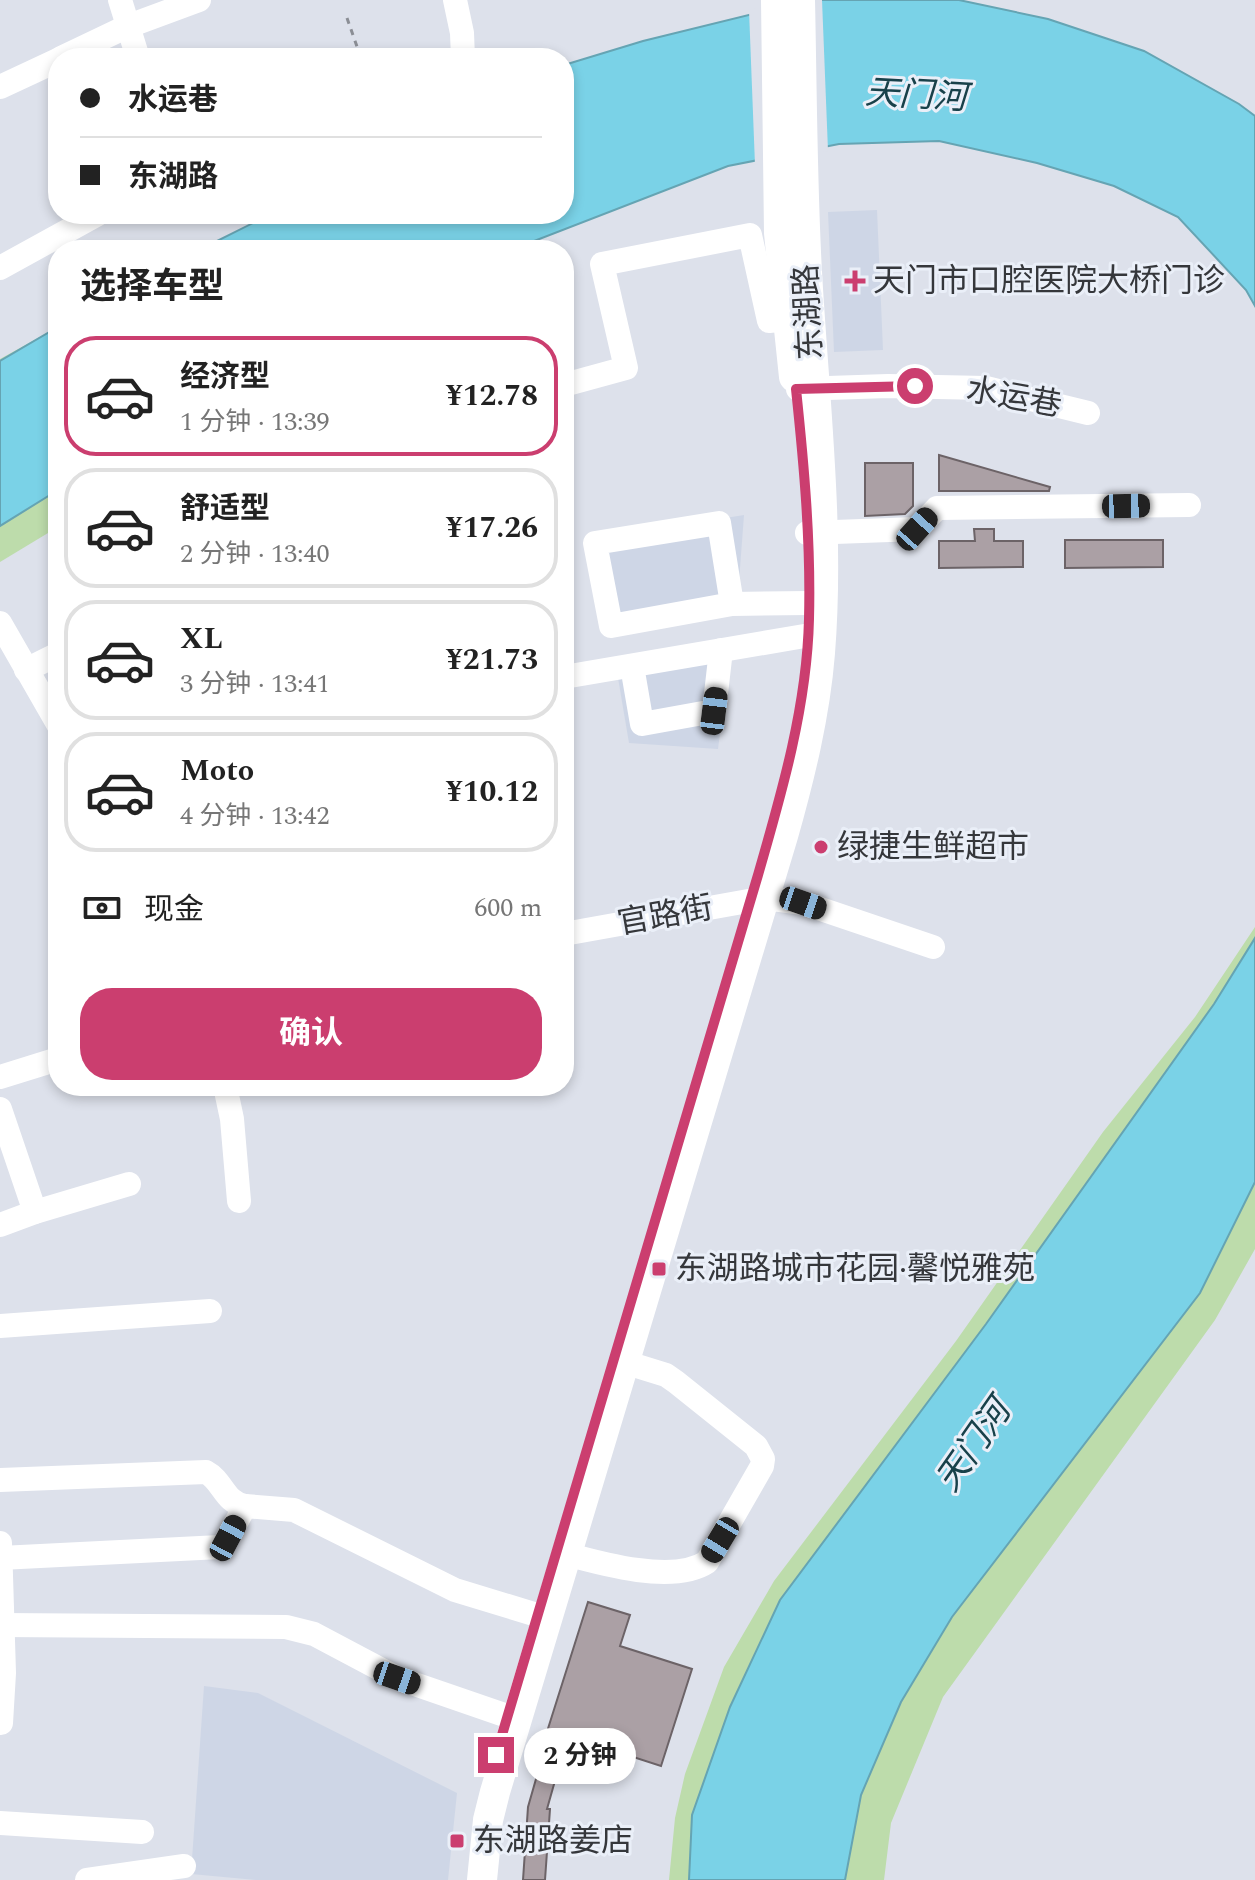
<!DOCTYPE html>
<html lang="zh">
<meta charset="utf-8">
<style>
:root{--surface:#fff;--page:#f6f6f6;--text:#222;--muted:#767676;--line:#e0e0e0;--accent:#cb3e6f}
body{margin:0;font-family:Spectral,"Noto Sans SC",serif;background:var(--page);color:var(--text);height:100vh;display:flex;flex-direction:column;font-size:30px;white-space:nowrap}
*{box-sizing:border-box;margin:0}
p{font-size:26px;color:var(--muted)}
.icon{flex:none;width:44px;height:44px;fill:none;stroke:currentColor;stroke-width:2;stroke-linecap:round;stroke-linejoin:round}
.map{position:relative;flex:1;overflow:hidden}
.details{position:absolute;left:48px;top:240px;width:526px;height:856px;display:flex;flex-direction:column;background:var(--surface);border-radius:32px;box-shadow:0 4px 12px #0003}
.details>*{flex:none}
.banner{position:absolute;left:48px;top:48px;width:526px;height:176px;border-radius:32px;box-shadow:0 4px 12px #0003;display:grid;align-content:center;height:176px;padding:0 32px;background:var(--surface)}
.end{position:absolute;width:36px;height:36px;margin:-18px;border:10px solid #cb3e6f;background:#fff;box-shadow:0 0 0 4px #fff}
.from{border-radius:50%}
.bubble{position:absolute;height:56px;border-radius:28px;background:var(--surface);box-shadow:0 4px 12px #0003;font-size:26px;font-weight:700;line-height:56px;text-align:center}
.car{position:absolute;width:24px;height:48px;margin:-24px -12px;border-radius:10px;box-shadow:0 0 6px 2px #0007;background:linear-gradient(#222 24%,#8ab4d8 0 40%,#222 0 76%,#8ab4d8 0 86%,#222 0)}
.banner b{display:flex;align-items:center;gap:28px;height:76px;font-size:30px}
.banner b+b{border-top:2px solid var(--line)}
.banner i{width:20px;height:20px;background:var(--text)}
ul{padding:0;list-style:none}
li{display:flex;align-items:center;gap:24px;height:120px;margin:0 16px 12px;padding:0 16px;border:4px solid var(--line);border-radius:32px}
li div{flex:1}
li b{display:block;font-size:30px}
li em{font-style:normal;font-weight:700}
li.active{border-color:var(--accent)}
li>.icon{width:72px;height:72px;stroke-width:1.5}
h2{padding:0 32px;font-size:36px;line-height:96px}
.pay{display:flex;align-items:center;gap:20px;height:88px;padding:0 32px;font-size:30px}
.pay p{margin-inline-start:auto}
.action{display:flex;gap:16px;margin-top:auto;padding:16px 32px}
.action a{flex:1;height:92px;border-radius:32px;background:var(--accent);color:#fff;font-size:32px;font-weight:700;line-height:92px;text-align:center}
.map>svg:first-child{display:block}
.built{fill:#ced6e6}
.green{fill:#bddcab}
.water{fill:#7ad2e7;stroke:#65a4b3;stroke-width:2}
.pier{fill:#dde1eb}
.building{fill:#aba0a5;stroke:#6c6367;stroke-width:2}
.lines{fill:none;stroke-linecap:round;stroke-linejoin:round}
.path{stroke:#8b8e95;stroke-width:3;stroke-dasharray:6 6;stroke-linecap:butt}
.minor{stroke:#fff;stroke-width:24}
.major{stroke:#fff;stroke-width:30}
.route{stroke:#cb3e6f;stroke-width:10}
.poi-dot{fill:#cb3e6f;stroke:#eaeff8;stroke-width:3}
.labels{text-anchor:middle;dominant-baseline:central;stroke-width:6;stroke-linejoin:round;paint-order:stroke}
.poi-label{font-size:32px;fill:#35373b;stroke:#eaeff8;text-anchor:start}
.street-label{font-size:32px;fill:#35373b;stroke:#eaeff8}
.water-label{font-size:34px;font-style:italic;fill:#18414a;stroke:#eaeff8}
</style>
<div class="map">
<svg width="1255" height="1880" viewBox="0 0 1255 1880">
<rect width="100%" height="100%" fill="#dde1eb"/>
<g class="built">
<path d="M877,210l6,140 -49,2 -6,-140z"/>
<path d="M744,515l-7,93 -129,22 -18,-90z"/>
<path d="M730,654l-12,95 -89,-6 -12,-71z"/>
<path d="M204,1686l54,7 199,100 -9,87h-192l-65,-6z"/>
</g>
<g class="green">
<path d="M58,327v200l-58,35v-203z"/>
<path d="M1255,927v322l-40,71 -272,377 -52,126 -7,57h-215l6,-62 10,-44 39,-107 50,-86 182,-240 147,-209 92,-115z"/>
</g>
<g class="water">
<path d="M810,0h149l89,19 96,32 95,53 16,12v190l-9,-16 -68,-73 -64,-31 -77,-23 -98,-22 -100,3 -111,22 -217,84h-312l72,-36h293v-149l79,-24z"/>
<path d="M58,327v163l-58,36v-165z"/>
<path d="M1255,938v244l-55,111 -248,324 -51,85 -40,93 -16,85h-156l3,-65 38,-108 50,-107 206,-276 228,-320z"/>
</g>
<path class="pier" d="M792,0h30l6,151 -73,14 -6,-155z"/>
<g class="building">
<path d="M939,455l111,32 -1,4h-110z"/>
<path d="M865,463h48v43l-8,8 -40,2z"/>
<path d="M974,529h20v12h29v26l-84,1v-27h36z"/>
<path d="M1065,540h98v27l-98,1z"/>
<path d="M588,1602l42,13 -10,31 72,23 -31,97 -71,-23 -8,27 -22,-7 -13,46h3l-5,71h-22l5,-73 14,-49 -3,-1z"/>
</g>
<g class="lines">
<path class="path" d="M347,18l14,40"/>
<g class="minor">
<path d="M120,0l18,58"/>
<path d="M455,0l7,33 1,25"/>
<path d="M61,58l65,-31 73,-27"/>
<path d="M0,87l58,-27"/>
<path d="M0,268l98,-54"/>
<path d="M564,385l62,-17 -24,-104 148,-29 19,86 19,-2"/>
<path d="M798,389l90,-3 98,2 102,25"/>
<path d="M807,533l110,-4 20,-21 252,-3"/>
<path d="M732,604l-13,-81 -124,20 16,83 121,-22 77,-1"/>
<path d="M0,623l58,101"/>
<path d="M632,666l10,58 72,-13 7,-61"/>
<path d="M26,670l32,-16"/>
<path d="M564,677l258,-44"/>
<path d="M564,934l201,-36 38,5 130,44"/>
<path d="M0,1077l58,-18"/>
<path d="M225,1086l7,33 7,82"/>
<path d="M0,1109l35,103"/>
<path d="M0,1225l35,-13 94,-28"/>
<path d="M0,1326l210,-15"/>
<path d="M0,1480l206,-8c17,9 18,30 39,34"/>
<path d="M0,1543l4,130 -3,50"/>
<path d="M566,1554c36,10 108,30 141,8l55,-96 1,-7 -7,-13 -80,-64 -10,-7 -42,-13"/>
<path d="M0,1558l220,-11 5,-4 20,-37 49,4 161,80 82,25"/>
<path d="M0,1625l286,2 28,7 83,44 110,38"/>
<path d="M0,1823l142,9"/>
<path d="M87,1880l97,-14"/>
</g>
<g class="major">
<path d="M776,0l3,233 15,144"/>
<path d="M482,1880l6,-60 7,-28 288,-956c17,-60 32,-121 37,-183 10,-125 -6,-256 -13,-381 -5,-90 -5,-181 -7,-272"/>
</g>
</g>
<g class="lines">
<path class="route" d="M496,1755l262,-880c24,-83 49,-169 51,-256 2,-77 -5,-154 -13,-230l119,-3"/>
</g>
<g class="poi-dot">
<path d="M851 269h8v8h8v8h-8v8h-8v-8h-8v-8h8z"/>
<circle cx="821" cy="847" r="8"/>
<rect x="651" y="1261" width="16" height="16" rx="4"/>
<rect x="449" y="1833" width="16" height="16" rx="4"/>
</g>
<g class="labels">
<g class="poi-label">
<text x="873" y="281">天门市口腔医院大桥门诊</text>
<text x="837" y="847">绿捷生鲜超市</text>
<text x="675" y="1269">东湖路城市花园·馨悦雅苑</text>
<text x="473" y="1841">东湖路姜店</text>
</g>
<g class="street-label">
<text transform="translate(809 312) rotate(-93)">东湖路</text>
<text transform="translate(1014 398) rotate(10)">水运巷</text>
<text transform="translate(665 916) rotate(-10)">官路街</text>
</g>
<g class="water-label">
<text transform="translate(916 96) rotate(3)">天门河</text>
<text transform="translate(974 1446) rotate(-55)">天门河</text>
</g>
</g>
</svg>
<i class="end from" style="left:915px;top:386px"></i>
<i class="end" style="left:496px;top:1755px"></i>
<div class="bubble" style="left:524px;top:1728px;width:112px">2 分钟</div>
<i class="car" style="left:1126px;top:506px;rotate:89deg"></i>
<i class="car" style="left:917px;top:529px;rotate:42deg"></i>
<i class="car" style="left:714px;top:711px;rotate:7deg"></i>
<i class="car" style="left:803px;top:903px;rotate:109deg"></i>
<i class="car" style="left:228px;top:1538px;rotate:28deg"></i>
<i class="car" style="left:720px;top:1540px;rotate:211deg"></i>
<i class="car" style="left:397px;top:1678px;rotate:109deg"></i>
<div class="banner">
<b><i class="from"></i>水运巷</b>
<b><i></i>东湖路</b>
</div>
<section class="details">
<h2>选择车型</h2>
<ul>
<li class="active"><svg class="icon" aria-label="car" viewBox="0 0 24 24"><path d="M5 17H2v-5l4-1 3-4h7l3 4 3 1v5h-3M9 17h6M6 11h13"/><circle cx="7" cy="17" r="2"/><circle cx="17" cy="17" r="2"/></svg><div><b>经济型</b><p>1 分钟 · 13:39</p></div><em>¥12.78</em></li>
<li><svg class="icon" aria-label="car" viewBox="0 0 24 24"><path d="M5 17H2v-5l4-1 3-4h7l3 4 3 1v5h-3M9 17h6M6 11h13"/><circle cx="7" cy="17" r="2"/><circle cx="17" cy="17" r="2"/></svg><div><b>舒适型</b><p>2 分钟 · 13:40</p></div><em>¥17.26</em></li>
<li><svg class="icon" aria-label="car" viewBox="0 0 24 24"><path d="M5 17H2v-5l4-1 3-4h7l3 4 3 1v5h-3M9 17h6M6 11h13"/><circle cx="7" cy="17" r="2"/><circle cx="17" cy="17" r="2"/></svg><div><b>XL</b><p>3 分钟 · 13:41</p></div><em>¥21.73</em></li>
<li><svg class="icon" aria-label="car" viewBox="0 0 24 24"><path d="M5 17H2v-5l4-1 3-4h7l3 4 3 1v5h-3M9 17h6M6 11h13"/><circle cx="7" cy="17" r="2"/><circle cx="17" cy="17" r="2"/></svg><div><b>Moto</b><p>4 分钟 · 13:42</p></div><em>¥10.12</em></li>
</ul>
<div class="pay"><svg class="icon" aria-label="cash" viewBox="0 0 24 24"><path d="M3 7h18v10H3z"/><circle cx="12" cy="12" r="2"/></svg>现金<p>600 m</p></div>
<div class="action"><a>确认</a></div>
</section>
</div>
